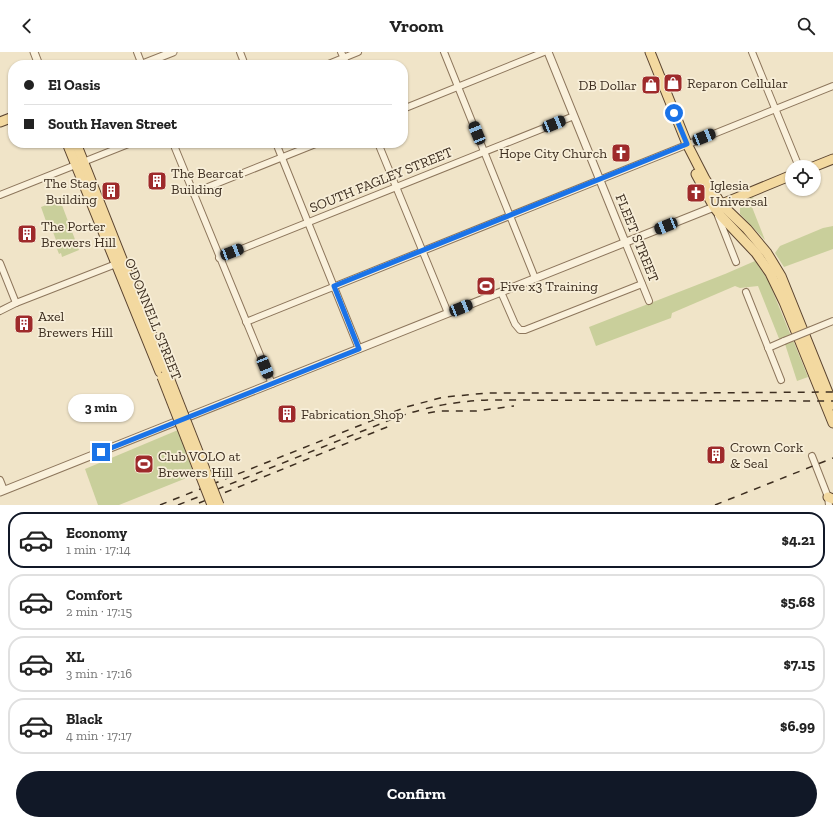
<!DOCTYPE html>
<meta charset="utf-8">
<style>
:root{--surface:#fff;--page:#f6f6f6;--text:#222;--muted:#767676;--line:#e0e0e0;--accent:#111827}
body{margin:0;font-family:"Zilla Slab",serif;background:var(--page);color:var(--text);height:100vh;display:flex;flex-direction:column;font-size:15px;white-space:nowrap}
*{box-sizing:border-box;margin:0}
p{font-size:13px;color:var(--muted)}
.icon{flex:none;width:22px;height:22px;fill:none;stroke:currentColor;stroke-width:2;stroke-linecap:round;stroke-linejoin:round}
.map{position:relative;height:453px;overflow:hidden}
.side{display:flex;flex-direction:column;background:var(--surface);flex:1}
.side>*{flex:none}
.guide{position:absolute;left:8px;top:8px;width:400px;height:88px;border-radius:16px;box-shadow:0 1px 3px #0004;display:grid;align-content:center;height:88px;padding:0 16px;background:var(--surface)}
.controls{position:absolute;left:785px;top:108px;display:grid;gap:8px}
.controls a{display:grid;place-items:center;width:36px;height:36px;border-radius:50%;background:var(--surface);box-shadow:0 1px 3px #0004;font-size:20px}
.end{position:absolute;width:18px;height:18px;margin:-9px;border:5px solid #1a73e8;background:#fff;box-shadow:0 0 0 2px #fff}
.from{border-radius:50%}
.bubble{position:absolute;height:28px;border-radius:14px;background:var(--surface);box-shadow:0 1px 3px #0004;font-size:13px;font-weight:800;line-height:28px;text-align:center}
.car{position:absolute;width:12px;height:24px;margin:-12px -6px;border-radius:5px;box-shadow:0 0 3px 1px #0007;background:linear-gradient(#222 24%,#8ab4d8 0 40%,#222 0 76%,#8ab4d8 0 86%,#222 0)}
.guide b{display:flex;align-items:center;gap:14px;height:38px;font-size:15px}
.guide b+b{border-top:1px solid var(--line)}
.guide i{width:10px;height:10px;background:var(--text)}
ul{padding:7px 0 0;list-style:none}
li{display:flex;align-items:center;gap:12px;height:56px;margin:0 8px 6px;padding:0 8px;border:2px solid var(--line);border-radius:16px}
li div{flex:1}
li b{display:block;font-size:15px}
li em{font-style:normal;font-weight:800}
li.on{border-color:var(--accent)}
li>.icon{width:36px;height:36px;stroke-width:1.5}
.action{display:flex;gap:8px;margin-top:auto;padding:8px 16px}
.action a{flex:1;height:46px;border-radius:24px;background:var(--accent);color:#fff;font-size:16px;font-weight:800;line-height:46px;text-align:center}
header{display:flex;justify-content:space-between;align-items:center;height:52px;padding:0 16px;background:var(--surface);font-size:18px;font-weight:800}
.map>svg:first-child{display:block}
.green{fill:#c9cf9b}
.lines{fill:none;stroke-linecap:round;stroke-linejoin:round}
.minor-casing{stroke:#8d765c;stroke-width:8}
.tertiary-casing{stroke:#8d765c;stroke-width:9}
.primary-casing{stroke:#5b4430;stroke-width:11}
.minor{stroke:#faf1dc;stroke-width:6}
.tertiary{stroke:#faf1dc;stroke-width:7}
.primary{stroke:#f3d9a0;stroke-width:9}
.rail{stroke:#3d2e20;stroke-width:1.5;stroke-dasharray:7 7;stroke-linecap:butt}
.minor-bridge-casing{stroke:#8d765c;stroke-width:8;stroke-linecap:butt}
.primary-bridge-casing{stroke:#5b4430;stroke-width:11;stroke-linecap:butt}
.minor-bridge{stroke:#faf1dc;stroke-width:6}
.primary-bridge{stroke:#f3d9a0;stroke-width:9}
.route{stroke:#1a73e8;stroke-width:5}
.labels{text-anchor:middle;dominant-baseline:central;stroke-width:3.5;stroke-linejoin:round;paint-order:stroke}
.poi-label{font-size:14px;fill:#3d2e20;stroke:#f7eed8;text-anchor:start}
.street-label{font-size:14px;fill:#3d2e20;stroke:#f7eed8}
</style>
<header><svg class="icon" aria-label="back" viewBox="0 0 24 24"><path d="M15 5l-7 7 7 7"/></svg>Vroom<svg class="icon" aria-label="search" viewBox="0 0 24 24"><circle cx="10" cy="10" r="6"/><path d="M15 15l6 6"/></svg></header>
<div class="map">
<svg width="833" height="453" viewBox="0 0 833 453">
<rect width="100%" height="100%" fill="#f0e4c8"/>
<g class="green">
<path d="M753,145l1,2 -4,3 15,38 -25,-26v-6l4,-5 -1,-2z"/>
<path d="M60,148l19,50 -17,7 -1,-4 -2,1 -5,-13 2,-1 -6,-16h-3l-6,-17z"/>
<path d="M833,174v23l-49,18 -9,-14 5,-7 43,-18z"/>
<path d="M755,209l13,19 23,56 -11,5 -22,-55 -18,2 -5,-2 -63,27 -1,5 -75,28 -7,-19 136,-53z"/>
<path d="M793,288l15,37 -11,4 -12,-37z"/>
<path d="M178,378l16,45 -75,30h-21l-13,-36z"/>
</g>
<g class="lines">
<g class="minor-casing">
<g id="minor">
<path d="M137,0l5,13"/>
<path d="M240,0l5,13"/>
<path d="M341,0l6,13"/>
<path d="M444,0l91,226"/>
<path d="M752,0l47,115"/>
<path d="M326,13l32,-13"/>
<path d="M403,57l141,-57"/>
<path d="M173,91l99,241"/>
<path d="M276,91l83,206"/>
<path d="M378,91l70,170"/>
<path d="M193,141l125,-50"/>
<path d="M0,143l131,-52"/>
<path d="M718,164l18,46"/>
<path d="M625,190l24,59"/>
<path d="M219,206l355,-142"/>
<path d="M0,211l16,40"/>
<path d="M501,240l14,32 5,6h5l117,-46"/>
<path d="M746,240l35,88"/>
<path d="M0,259l16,-8 100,-39"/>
<path d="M246,270l587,-236"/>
<path d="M811,278l22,-9"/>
<path d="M768,296l16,-7"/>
<path d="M812,404l16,41 1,8"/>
<path d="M0,428l4,10"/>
</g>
</g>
<g class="tertiary-casing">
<g id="tertiary">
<path d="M34,0l5,13"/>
<path d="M548,0l77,190"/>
<path d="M140,13l33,-13"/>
<path d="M0,440l714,-285"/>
</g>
</g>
<g class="primary-casing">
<g id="primary">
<path d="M650,0l37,92 18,35 16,25 26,25 20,24 14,23 52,129"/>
<path d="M0,70l13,-5"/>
<path d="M67,91l93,229"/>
<path d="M76,91l90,227"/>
<path d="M813,115l20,-8"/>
<path d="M696,122l18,33 7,9 35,37 14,20 14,29 49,121"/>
<path d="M717,154l75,-31"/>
<path d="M828,445l5,2"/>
</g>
</g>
<use href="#minor" class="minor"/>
<use href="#tertiary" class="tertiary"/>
<use href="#primary" class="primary"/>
<g class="rail">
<path d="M428,361l12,-2h36l38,-5"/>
<path d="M199,451l193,-78"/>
<path d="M160,453l246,-98 38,-10 44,-4h195l150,-1"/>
<path d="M178,453l217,-87c31,-11 61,-17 93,-18l345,1"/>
<path d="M715,453l118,-47"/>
</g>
<g class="minor-bridge-casing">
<path id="minor-bridge" d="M784,289l27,-11"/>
</g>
<g class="primary-bridge-casing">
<g id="primary-bridge">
<path d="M166,318l53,135"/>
<path d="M162,325l50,128"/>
</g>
</g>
<use href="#minor-bridge" class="minor-bridge"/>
<use href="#primary-bridge" class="primary-bridge"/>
</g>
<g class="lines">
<path class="route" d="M101,400l258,-103 -25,-63 353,-142 -13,-31"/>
</g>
<defs>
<g id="shop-square" transform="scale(1)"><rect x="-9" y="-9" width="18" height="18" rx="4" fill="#9e2a2b" stroke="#f7eed8"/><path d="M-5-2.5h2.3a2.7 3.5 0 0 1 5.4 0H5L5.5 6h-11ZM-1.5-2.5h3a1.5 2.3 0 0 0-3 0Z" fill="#fff"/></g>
<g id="church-square" transform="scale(1)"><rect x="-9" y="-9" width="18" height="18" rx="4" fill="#9e2a2b" stroke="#f7eed8"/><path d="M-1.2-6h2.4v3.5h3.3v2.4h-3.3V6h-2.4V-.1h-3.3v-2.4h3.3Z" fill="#fff"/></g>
<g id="building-square" transform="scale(1)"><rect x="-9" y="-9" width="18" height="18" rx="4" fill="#9e2a2b" stroke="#f7eed8"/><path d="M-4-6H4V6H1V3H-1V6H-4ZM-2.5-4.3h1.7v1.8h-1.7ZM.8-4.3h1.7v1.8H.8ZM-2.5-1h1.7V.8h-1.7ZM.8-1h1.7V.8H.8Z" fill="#fff"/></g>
<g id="stadium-square" transform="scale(1)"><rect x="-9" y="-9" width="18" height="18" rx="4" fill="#9e2a2b" stroke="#f7eed8"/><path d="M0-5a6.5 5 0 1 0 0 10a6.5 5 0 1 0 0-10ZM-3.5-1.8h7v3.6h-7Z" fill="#fff"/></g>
</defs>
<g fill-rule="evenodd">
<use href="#shop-square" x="673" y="31"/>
<use href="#shop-square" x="651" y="33"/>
<use href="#church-square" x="621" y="101"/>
<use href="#building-square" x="157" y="129"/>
<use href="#building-square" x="111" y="139"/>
<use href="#church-square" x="696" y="141"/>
<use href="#building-square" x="27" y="182"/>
<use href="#stadium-square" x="486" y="234"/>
<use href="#building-square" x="24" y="272"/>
<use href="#building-square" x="287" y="362"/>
<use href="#building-square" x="716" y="403"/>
<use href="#stadium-square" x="144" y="412"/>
</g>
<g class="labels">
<g class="poi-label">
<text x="687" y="31">Reparon Cellular</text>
<text x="637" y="33" text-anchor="end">DB Dollar</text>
<text x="607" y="101" text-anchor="end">Hope City Church</text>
<text x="171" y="121">The Bearcat<tspan x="171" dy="16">Building</tspan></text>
<text x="97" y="131" text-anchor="end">The Stag<tspan x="97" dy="16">Building</tspan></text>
<text x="710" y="133">Iglesia<tspan x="710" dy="16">Universal</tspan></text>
<text x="41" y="174">The Porter<tspan x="41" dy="16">Brewers Hill</tspan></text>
<text x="500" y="234">Five x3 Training</text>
<text x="38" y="264">Axel<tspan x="38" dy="16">Brewers Hill</tspan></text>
<text x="301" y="362">Fabrication Shop</text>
<text x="730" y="395">Crown Cork<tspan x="730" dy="16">&amp; Seal</tspan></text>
<text x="158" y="404">Club VOLO at<tspan x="158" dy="16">Brewers Hill</tspan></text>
</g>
<g class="street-label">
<text transform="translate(381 128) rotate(-22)">SOUTH FAGLEY STREET</text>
<text transform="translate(637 186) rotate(68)">FLEET STREET</text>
<text transform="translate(153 267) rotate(68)">O'DONNELL STREET</text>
</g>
</g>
</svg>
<div class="controls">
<a><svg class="icon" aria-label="locate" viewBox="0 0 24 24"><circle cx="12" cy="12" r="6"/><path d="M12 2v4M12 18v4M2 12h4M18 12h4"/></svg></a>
</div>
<i class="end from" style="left:674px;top:61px"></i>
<i class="end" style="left:101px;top:400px"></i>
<div class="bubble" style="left:68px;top:342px;width:66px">3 min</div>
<i class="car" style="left:554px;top:72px;rotate:68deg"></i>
<i class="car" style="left:477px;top:81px;rotate:338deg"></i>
<i class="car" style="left:704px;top:85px;rotate:68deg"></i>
<i class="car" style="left:666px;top:174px;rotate:248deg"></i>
<i class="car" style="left:232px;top:200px;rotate:69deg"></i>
<i class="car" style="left:461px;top:256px;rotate:68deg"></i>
<i class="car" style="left:265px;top:315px;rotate:158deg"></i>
<div class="guide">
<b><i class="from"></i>El Oasis</b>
<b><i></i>South Haven Street</b>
</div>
</div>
<section class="side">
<ul>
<li class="on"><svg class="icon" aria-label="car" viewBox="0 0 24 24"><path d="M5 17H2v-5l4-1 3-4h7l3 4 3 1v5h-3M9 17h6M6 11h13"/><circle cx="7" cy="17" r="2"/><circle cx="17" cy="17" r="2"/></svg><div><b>Economy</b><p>1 min · 17:14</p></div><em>$4.21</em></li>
<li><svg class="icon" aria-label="car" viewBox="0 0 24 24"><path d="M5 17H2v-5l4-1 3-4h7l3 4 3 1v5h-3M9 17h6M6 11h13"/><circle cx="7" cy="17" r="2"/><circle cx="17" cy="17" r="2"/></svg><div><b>Comfort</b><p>2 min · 17:15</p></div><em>$5.68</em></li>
<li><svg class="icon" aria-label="car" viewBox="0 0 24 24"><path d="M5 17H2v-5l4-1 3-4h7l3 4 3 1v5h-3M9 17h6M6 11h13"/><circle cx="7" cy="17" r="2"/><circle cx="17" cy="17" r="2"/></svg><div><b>XL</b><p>3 min · 17:16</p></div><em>$7.15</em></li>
<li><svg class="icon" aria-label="car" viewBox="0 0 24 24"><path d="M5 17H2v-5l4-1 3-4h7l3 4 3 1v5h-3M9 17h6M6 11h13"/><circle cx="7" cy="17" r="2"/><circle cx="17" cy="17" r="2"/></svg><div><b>Black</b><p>4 min · 17:17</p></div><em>$6.99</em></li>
</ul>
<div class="action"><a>Confirm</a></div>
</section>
